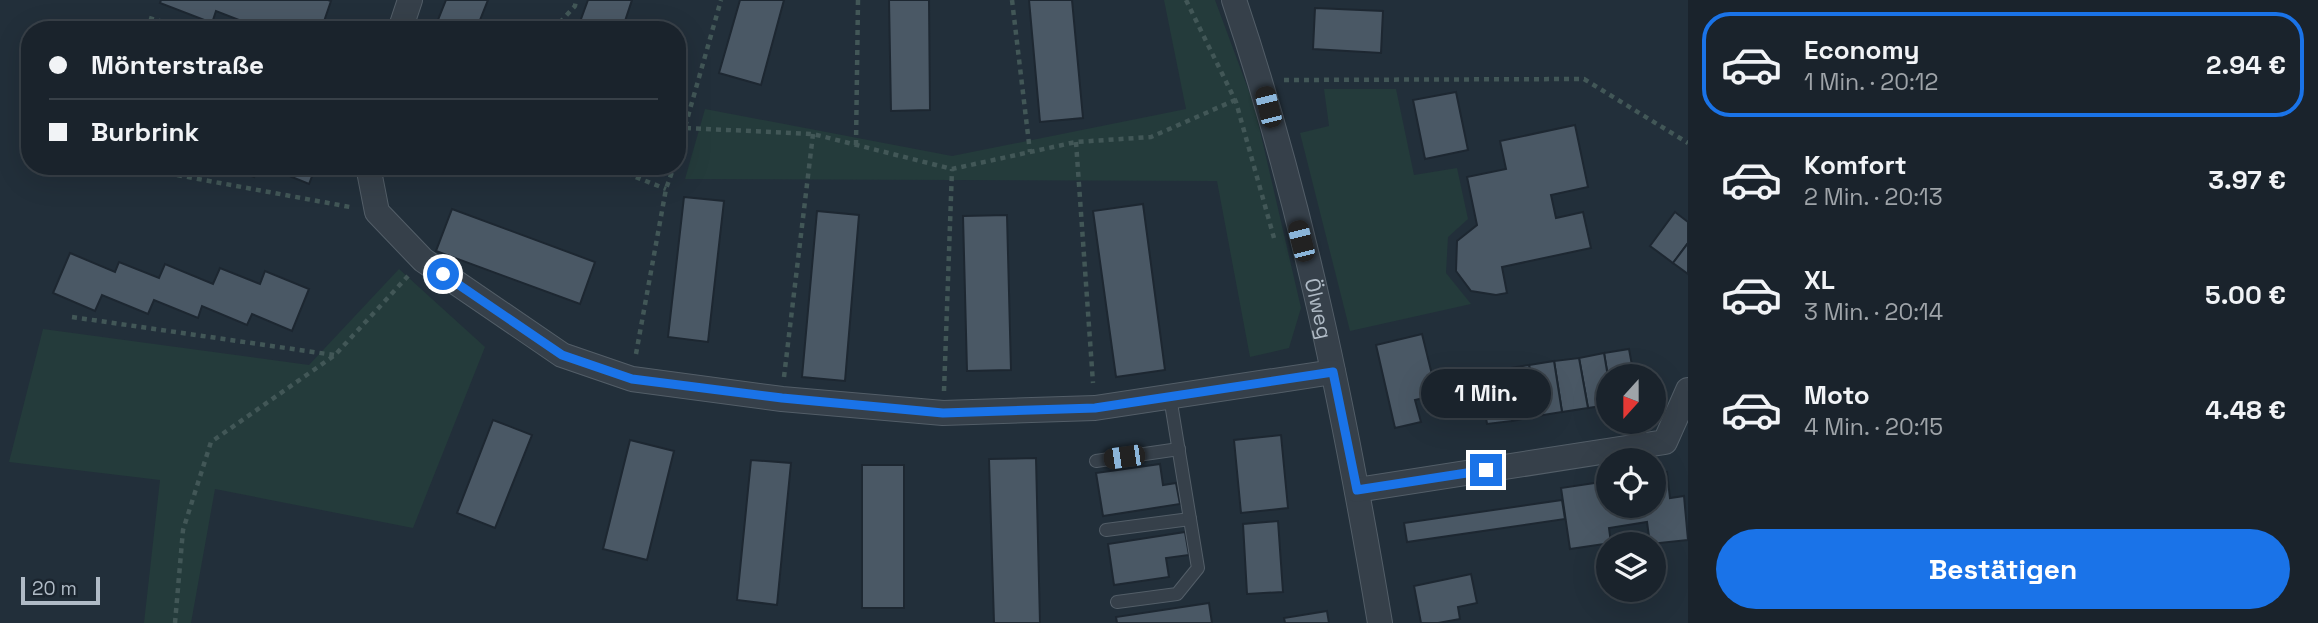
<!DOCTYPE html>
<html lang="de">
<meta charset="utf-8">
<style>
:root{--surface:#1a232c;--page:#272f38;--text:#f1f3f6;--muted:#9fa4a9;--line:#384048;--accent:#1a73e8}
body{margin:0;font-family:"Space Grotesk",sans-serif;background:var(--page);color:var(--text);height:100vh;display:flex;flex-direction:column;font-size:26px;white-space:nowrap}
*{box-sizing:border-box;margin:0}
p{font-size:23px;color:var(--muted)}
.icon{flex:none;width:38px;height:38px;fill:none;stroke:currentColor;stroke-width:2;stroke-linecap:round;stroke-linejoin:round}
.map{position:relative;flex:1;overflow:hidden}
.sheet{display:flex;flex-direction:column;background:var(--surface);width:630px}
.sheet>*{flex:none}
.guide{position:absolute;left:21px;top:21px;width:665px;height:154px;border-radius:28px;box-shadow:0 7px 28px #0002,0 0 0 2px var(--line);display:grid;align-content:center;height:154px;padding:0 28px;background:var(--surface)}
.needle{width:46px;rotate:201deg}
.buttons{position:absolute;left:1596px;top:364px;display:grid;gap:14px}
.buttons a{display:grid;place-items:center;width:70px;height:70px;border-radius:50%;background:var(--surface);box-shadow:0 7px 28px #0002,0 0 0 2px var(--line);font-size:35px}
.scale{position:absolute;left:21px;bottom:18px;width:79px;box-sizing:border-box;padding-left:7px;border:4px solid #b0bbc6;border-top:0;font-size:19px;line-height:24px;white-space:nowrap;color:#b0bbc6;-webkit-text-stroke:5px #1b252f;paint-order:stroke}
.end{position:absolute;width:32px;height:32px;margin:-16px;border:9px solid #1a73e8;background:#fff;box-shadow:0 0 0 4px #fff}
.from{border-radius:50%}
.bubble{position:absolute;height:49px;border-radius:24px;background:var(--surface);box-shadow:0 7px 28px #0002,0 0 0 2px var(--line);font-size:23px;font-weight:700;line-height:49px;text-align:center}
.car{position:absolute;width:21px;height:42px;margin:-21px -10px;border-radius:9px;box-shadow:0 0 5px 2px #0007;background:linear-gradient(#222 24%,#8ab4d8 0 40%,#222 0 76%,#8ab4d8 0 86%,#222 0)}
.guide b{display:flex;align-items:center;gap:24px;height:66px;font-size:26px}
.guide b+b{border-top:2px solid var(--line)}
.guide i{width:18px;height:18px;background:var(--text)}
ul{padding:12px 0 0;list-style:none}
li{display:flex;align-items:center;gap:21px;height:105px;margin:0 14px 10px;padding:0 14px;border:4px solid transparent;border-radius:28px}
li div{flex:1}
li b{display:block;font-size:26px}
li em{font-style:normal;font-weight:700}
li.current{border-color:var(--accent)}
li>.icon{width:63px;height:63px;stroke-width:1.5}
.primary-button{display:flex;gap:14px;margin-top:auto;padding:14px 28px}
.primary-button a{flex:1;height:80px;border-radius:42px;background:var(--accent);color:#fff;font-size:28px;font-weight:700;line-height:80px;text-align:center}
main{display:flex;flex:1;min-height:0}
.map>svg:first-child{display:block}
.green{fill:#243b3b}
.building{fill:#4a5865;stroke:#1d2731;stroke-width:2}
.lines{fill:none;stroke-linecap:round;stroke-linejoin:round}
.lane-casing{stroke:#535e68;stroke-width:14}
.street-casing{stroke:#535e68;stroke-width:26}
.path{stroke:#425757;stroke-width:4.5;stroke-dasharray:5 5;stroke-linecap:butt}
.lane{stroke:#36404a;stroke-width:12}
.street{stroke:#36404a;stroke-width:24}
.route{stroke:#1a73e8;stroke-width:9}
.labels{text-anchor:middle;dominant-baseline:central;stroke-width:5;stroke-linejoin:round;paint-order:stroke}
.street-label{font-size:21px;fill:#b0bbc6;stroke:#1b252f}
</style>
<main>
<div class="map">
<svg width="1688" height="623" viewBox="0 0 1688 623">
<rect width="100%" height="100%" fill="#222f3a"/>
<g class="green">
<path d="M1164,0h51l39,105 47,203 -12,40 -39,9 -33,-176 -532,-2 20,-70 247,47 234,-47z"/>
<path d="M1324,89h72l18,86 43,-7 11,51 -20,18 -2,36 25,31 -121,27 -50,-198 29,-7z"/>
<path d="M399,269l86,78 -72,181 -198,-39 -24,134h-47l16,-143 -151,-18 34,-133 266,36z"/>
</g>
<g class="building">
<path d="M161,0h167l3,1 -10,29h-28l-24,-9 -4,9 -49,-19 -4,12 -52,-20z"/>
<path d="M446,0h42l-12,30h-42z"/>
<path d="M588,0h44l-10,30h-45z"/>
<path d="M740,0h44l-23,85 -42,-12z"/>
<path d="M889,0h40l1,110 -39,1z"/>
<path d="M1029,0h43l11,118 -43,4z"/>
<path d="M1315,8l68,3 -2,42 -68,-4z"/>
<path d="M1456,92l12,58 -43,9 -12,-59z"/>
<path d="M1575,125l13,62 -37,8 5,23 27,-6 8,36 -89,19 5,26 -11,2 -25,-4 -15,-20 1,-30 20,-16 -10,-48 39,-8 -6,-28z"/>
<path d="M228,166h31l-5,11z"/>
<path d="M265,166h51l-7,18z"/>
<path d="M684,197l40,4 -16,141 -40,-5z"/>
<path d="M1143,204l22,166 -49,7 -23,-166z"/>
<path d="M452,209l143,53 -15,42 -144,-53z"/>
<path d="M817,211l42,4 -14,166 -43,-4z"/>
<path d="M1675,212l13,10v21l-15,20 -23,-17z"/>
<path d="M1007,215l4,155 -44,1 -4,-155z"/>
<path d="M1688,243v31l-15,-11z"/>
<path d="M70,253l45,19 4,-10 40,16 6,-14 48,20 7,-16 40,16 5,-13 44,18 -17,42 -40,-17 -5,11 -45,-19 -4,12 -44,-18 -6,14 -46,-19 -7,16 -42,-18z"/>
<path d="M1422,334l15,61 -22,5 6,22 -26,6 -19,-83z"/>
<path d="M1629,349l5,27 -26,1 -4,-24z"/>
<path d="M1604,353l4,24v28l-20,3 -9,-50z"/>
<path d="M1579,358l9,50 -26,4 -8,-51z"/>
<path d="M1554,361l8,51 -25,4 -8,-51z"/>
<path d="M1529,365l8,51 -25,5 -8,-52z"/>
<path d="M1504,369l8,52 -25,3 -8,-51z"/>
<path d="M493,420l39,15 -37,93 -38,-15z"/>
<path d="M1281,435l7,73 -47,5 -7,-73z"/>
<path d="M630,440l44,11 -27,109 -44,-11z"/>
<path d="M1036,458l4,165h-46l-5,-164z"/>
<path d="M751,460l40,3 -14,142 -40,-5z"/>
<path d="M1160,464l3,21 13,-2 4,21 -77,12 -7,-43z"/>
<rect x="862" y="465" width="42" height="143"/>
<path d="M1667,472l3,26 14,-2 4,44 -38,4 -3,-22 -38,6 2,15 -41,6 -9,-61 47,-7v25h46v-32z"/>
<path d="M1562,500l3,19 -158,23 -3,-19z"/>
<path d="M1278,521l5,71 -36,2 -4,-70z"/>
<path d="M1185,532l4,23 -23,3 3,19 -55,8 -6,-41z"/>
<path d="M1471,574l6,29 -19,4 2,12 -22,4h-17l-7,-37z"/>
<path d="M1209,603l3,20h-95l-1,-6z"/>
<path d="M1327,611l2,12h-44l-1,-5z"/>
</g>
<g class="lines">
<g class="lane-casing">
<g id="lane">
<path d="M1096,461l83,-12"/>
<path d="M1106,530l84,-11"/>
<path d="M1117,602l60,-8 21,-26 -28,-171"/>
</g>
</g>
<g class="street-casing">
<g id="street">
<path id="s1" d="M1234,0c68,202 111,413 146,623"/>
<path d="M400,30l10,-30"/>
<path d="M368,166l9,46 46,48 139,95 70,24 150,20 161,14 152,-5 238,-36"/>
<path d="M1357,490l308,-48 23,-52"/>
</g>
</g>
<g class="path">
<path d="M1012,0l18,152"/>
<path d="M1186,0l50,102 38,136"/>
<path d="M149,18l42,12"/>
<path d="M553,30l22,-24 1,-6"/>
<path d="M1284,80l300,-1 104,64"/>
<path d="M686,128l127,6 139,35 124,-27 75,-5 89,-39"/>
<path d="M1076,142l17,241"/>
<path d="M856,145l2,-145"/>
<path d="M677,155l44,-155"/>
<path d="M128,166l222,41"/>
<path d="M608,166l58,23"/>
<path d="M72,317l262,38"/>
<path d="M636,354l30,-165 8,-23"/>
<path d="M784,377l29,-243"/>
<path d="M944,391l8,-222"/>
<path d="M175,623l8,-93 28,-88 124,-87 73,-79"/>
</g>
<use href="#lane" class="lane"/>
<use href="#street" class="street"/>
</g>
<g class="lines">
<path class="route" d="M443,274l119,81 70,24 150,19 161,15 152,-5 238,-36 24,118 129,-20"/>
</g>
<g class="labels">
<g class="street-label">
<text stroke="none"><textPath href="#s1" startOffset="320">Ölweg</textPath></text>
</g>
</g>
</svg>
<div class="buttons">
<a><svg class="needle" viewBox="-14 -14 28 28"><path d="M0-13l5 13h-10z" fill="#e53935"/><path d="M0 13l5-13h-10z" fill="#9fa4a9"/></svg></a>
<a><svg class="icon" aria-label="locate" viewBox="0 0 24 24"><circle cx="12" cy="12" r="6"/><path d="M12 2v4M12 18v4M2 12h4M18 12h4"/></svg></a>
<a><svg class="icon" aria-label="layers" viewBox="0 0 24 24"><path d="M12 4l9 5-9 5-9-5zM3 14l9 5 9-5"/></svg></a>
</div>
<div class="scale">20 m</div>
<i class="end from" style="left:443px;top:274px"></i>
<i class="end" style="left:1486px;top:470px"></i>
<div class="bubble" style="left:1421px;top:369px;width:130px">1 Min.</div>
<i class="car" style="left:1268px;top:107px;rotate:346deg"></i>
<i class="car" style="left:1301px;top:241px;rotate:346deg"></i>
<i class="car" style="left:1124px;top:457px;rotate:262deg"></i>
<div class="guide">
<b><i class="from"></i>Mönterstraße</b>
<b><i></i>Burbrink</b>
</div>
</div>
<section class="sheet">
<ul>
<li class="current"><svg class="icon" aria-label="car" viewBox="0 0 24 24"><path d="M5 17H2v-5l4-1 3-4h7l3 4 3 1v5h-3M9 17h6M6 11h13"/><circle cx="7" cy="17" r="2"/><circle cx="17" cy="17" r="2"/></svg><div><b>Economy</b><p>1 Min. · 20:12</p></div><em>2.94 €</em></li>
<li><svg class="icon" aria-label="car" viewBox="0 0 24 24"><path d="M5 17H2v-5l4-1 3-4h7l3 4 3 1v5h-3M9 17h6M6 11h13"/><circle cx="7" cy="17" r="2"/><circle cx="17" cy="17" r="2"/></svg><div><b>Komfort</b><p>2 Min. · 20:13</p></div><em>3.97 €</em></li>
<li><svg class="icon" aria-label="car" viewBox="0 0 24 24"><path d="M5 17H2v-5l4-1 3-4h7l3 4 3 1v5h-3M9 17h6M6 11h13"/><circle cx="7" cy="17" r="2"/><circle cx="17" cy="17" r="2"/></svg><div><b>XL</b><p>3 Min. · 20:14</p></div><em>5.00 €</em></li>
<li><svg class="icon" aria-label="car" viewBox="0 0 24 24"><path d="M5 17H2v-5l4-1 3-4h7l3 4 3 1v5h-3M9 17h6M6 11h13"/><circle cx="7" cy="17" r="2"/><circle cx="17" cy="17" r="2"/></svg><div><b>Moto</b><p>4 Min. · 20:15</p></div><em>4.48 €</em></li>
</ul>
<div class="primary-button"><a>Bestätigen</a></div>
</section>
</main>
